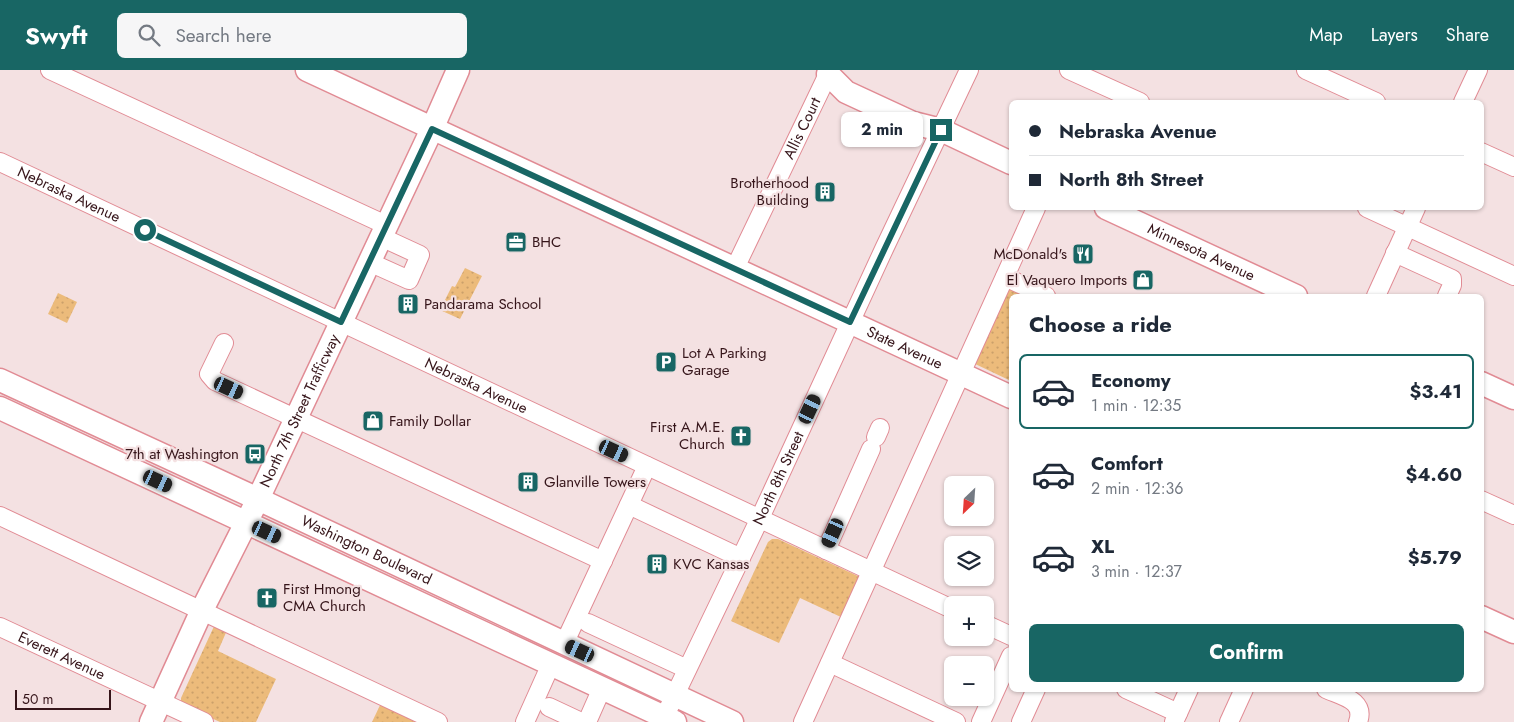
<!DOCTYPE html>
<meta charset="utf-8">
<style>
:root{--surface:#fff;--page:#f6f6f7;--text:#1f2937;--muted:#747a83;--line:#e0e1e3;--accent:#186664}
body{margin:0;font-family:Jost,sans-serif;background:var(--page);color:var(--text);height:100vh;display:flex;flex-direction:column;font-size:19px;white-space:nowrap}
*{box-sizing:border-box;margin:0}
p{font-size:16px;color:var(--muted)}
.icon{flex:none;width:28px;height:28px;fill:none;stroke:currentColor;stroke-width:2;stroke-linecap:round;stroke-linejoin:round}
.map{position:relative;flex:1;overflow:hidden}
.panel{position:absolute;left:1009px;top:224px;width:475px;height:398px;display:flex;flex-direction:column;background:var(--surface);border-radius:8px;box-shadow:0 1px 4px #0004}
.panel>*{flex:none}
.top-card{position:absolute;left:1009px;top:30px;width:475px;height:110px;border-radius:8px;box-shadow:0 1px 4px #0004;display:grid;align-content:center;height:110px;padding:0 20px;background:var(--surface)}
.needle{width:32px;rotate:205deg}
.buttons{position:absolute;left:944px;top:406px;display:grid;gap:10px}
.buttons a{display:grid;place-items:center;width:50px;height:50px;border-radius:8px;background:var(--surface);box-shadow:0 1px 4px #0004;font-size:25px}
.scale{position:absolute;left:15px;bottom:12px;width:96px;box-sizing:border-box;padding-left:5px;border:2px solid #36151a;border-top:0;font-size:14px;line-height:18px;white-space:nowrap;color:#36151a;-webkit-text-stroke:4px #f4e1e2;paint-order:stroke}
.end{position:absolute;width:22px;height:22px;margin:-11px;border:6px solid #186664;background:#fff;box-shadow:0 0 0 2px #fff}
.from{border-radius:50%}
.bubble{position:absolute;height:35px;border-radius:8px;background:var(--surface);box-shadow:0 1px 4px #0004;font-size:16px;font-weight:700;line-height:35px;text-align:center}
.car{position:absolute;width:15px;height:30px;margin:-15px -8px;border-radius:6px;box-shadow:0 0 4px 1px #0007;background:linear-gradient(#222 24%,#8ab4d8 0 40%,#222 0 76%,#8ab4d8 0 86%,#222 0)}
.top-card b{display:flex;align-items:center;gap:18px;height:48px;font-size:19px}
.top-card b+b{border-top:1px solid var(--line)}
.top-card i{width:12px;height:12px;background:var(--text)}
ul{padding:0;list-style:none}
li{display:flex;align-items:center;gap:15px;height:75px;margin:0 10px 8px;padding:0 10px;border:2px solid transparent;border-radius:8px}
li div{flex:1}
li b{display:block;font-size:19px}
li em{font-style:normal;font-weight:700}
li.current{border-color:var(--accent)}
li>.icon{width:45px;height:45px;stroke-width:1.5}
h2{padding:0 20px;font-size:22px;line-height:60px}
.action{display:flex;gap:10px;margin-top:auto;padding:10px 20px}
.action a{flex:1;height:58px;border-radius:8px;background:var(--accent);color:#fff;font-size:20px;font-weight:700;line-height:58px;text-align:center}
header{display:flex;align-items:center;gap:30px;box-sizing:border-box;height:70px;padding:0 25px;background:var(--accent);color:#fff}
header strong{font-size:24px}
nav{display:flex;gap:28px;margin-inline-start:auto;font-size:18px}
.search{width:350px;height:45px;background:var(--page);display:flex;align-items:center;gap:12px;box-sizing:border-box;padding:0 18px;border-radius:8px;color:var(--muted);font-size:19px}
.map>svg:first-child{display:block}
.grass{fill:url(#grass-dots)}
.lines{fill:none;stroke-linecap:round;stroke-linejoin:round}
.minor-casing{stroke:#e18b94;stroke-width:20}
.major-casing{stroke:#e18b94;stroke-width:25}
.minor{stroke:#fff;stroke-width:18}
.major{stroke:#fff;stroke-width:22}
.route{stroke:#186664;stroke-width:6}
.labels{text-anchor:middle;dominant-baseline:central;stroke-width:4.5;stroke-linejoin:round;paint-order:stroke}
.street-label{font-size:15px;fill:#36151a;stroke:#f4e1e2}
.poi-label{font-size:15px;fill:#36151a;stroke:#f4e1e2;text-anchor:start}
</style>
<header>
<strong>Swyft</strong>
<div class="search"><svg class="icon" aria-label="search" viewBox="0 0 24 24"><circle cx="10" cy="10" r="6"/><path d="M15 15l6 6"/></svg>Search here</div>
<nav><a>Map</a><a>Layers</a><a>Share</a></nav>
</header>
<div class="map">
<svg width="1514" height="652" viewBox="0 0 1514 652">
<defs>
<pattern id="grass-dots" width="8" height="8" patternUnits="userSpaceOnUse" patternTransform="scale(1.25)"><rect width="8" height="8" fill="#ecbb7b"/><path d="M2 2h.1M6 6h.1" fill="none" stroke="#cba06a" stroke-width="1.8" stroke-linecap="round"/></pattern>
</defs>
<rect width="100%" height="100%" fill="#f4e1e2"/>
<g class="grass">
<path d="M465,198l17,8 -22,43 -20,-9 12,-24 3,1z"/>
<path d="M1006,215l25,11h-20v85l-40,-19z"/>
<path d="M58,223l19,9 -10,21 -19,-9z"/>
<path d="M772,469h6l84,39 -19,40 -43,-20 -21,45 -48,-22 37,-79z"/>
<path d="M216,552l12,6 -10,23 58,28 -20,43h-36l-35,-16 -4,-5v-3z"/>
<path d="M383,629l50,23h-61z"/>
</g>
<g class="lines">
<g class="minor-casing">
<g id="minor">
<path d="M50,0l336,155"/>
<path d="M1069,0l71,32"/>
<path d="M1306,0l70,32"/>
<path d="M1463,32l15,-32"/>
<path d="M1481,82l33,15"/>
<path id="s1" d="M0,92l952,447"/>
<path d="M1367,138l147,68"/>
<path d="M1395,183l57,26v6l-5,11"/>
<path d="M369,192l40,18 11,-25 -39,-18"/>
<path id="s2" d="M735,198l95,-198"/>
<path d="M1005,207l41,19"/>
<path d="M1376,226l40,-88"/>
<path d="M224,273l-15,31 6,7 388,180"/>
<path d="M876,367l4,-9"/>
<path d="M1481,430l33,15"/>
<path d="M629,435l112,53"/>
<path d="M0,446l438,206"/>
<path d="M826,480l45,-101"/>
<path d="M588,553l99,46"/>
<path d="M985,554l26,12"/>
<path id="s3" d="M0,557l204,95"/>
<path d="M564,574l83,-178"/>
<path d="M830,593l126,59"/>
<path d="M1126,619l52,24"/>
<path d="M1326,619c15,7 40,11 32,33"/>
<path d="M549,637l32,15"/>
<path d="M525,652l26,-58"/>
<path d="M587,652l15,-34"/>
<path id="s4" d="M662,652l98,-204 124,-269 85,-179"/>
<path d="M803,652l233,-514"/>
<path d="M981,652l30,-66"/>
<path d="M1021,652l15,-33"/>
<path d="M1174,652l15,-33"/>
<path d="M1229,652l15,-33"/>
</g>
</g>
<g class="major-casing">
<g id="major">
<path id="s5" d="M307,0l704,327"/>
<path d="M828,4l18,18 67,31 28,7 70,33"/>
<path id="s6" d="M1106,138l190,88"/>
<path id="s7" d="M0,310l258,119 474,223"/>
<path d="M1481,313l33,15"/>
<path d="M0,338l675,314"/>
<path d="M1481,547l33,15"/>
<path id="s8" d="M151,652l51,-112 56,-111 174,-370 26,-59"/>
</g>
</g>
<use href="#minor" class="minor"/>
<use href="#major" class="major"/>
</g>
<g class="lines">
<path class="route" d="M145,160l196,92 91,-193 418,193 91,-192"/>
</g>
<defs>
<g id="building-square" transform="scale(1.125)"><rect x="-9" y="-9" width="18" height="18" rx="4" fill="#186664" stroke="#f4e1e2"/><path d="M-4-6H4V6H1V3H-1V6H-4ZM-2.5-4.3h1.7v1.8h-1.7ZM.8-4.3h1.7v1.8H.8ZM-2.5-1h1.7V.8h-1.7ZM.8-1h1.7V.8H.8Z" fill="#fff"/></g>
<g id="office-square" transform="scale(1.125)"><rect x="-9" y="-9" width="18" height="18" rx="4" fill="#186664" stroke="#f4e1e2"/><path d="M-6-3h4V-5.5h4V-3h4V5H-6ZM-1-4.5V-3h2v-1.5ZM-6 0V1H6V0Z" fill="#fff"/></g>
<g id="restaurant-square" transform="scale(1.125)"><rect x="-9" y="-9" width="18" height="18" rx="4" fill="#186664" stroke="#f4e1e2"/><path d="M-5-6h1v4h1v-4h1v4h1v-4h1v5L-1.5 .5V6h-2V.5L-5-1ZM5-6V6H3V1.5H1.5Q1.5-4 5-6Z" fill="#fff"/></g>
<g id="shop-square" transform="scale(1.125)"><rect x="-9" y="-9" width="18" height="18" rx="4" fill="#186664" stroke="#f4e1e2"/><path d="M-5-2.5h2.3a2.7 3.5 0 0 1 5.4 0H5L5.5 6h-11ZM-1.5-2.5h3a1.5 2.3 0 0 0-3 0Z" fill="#fff"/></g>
<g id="parking-square" transform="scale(1.125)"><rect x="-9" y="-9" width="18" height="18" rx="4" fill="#186664" stroke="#f4e1e2"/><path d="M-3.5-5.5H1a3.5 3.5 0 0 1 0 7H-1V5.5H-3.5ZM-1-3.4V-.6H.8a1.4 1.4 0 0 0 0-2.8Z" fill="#fff"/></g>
<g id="church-square" transform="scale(1.125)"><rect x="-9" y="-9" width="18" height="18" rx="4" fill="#186664" stroke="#f4e1e2"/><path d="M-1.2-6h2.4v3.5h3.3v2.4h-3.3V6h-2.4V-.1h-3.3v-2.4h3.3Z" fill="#fff"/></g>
<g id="bus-square" transform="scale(1.125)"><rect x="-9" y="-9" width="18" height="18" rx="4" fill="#186664" stroke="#f4e1e2"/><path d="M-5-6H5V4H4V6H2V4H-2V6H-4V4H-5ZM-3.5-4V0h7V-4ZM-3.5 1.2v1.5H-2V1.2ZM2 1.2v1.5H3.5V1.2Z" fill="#fff"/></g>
</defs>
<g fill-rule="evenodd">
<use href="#building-square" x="825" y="122"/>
<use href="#office-square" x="516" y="172"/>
<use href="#restaurant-square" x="1083" y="184"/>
<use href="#shop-square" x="1143" y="210"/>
<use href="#building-square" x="408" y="234"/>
<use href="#parking-square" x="666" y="292"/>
<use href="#shop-square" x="373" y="351"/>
<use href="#church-square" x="741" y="366"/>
<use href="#bus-square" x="255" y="384"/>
<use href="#building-square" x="528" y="412"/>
<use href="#building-square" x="657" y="494"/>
<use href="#church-square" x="267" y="528"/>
</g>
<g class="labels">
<g class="street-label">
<text stroke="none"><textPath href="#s2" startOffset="155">Allis Court</textPath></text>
<text stroke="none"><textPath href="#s1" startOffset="76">Nebraska Avenue</textPath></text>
<text stroke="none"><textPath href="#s6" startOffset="105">Minnesota Avenue</textPath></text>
<text stroke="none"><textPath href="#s5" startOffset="659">State Avenue</textPath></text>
<text stroke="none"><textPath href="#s1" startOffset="526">Nebraska Avenue</textPath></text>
<text stroke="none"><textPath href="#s8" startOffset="345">North 7th Street Trafficway</textPath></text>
<text stroke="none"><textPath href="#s4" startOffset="270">North 8th Street</textPath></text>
<text stroke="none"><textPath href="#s7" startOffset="404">Washington Boulevard</textPath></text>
<text stroke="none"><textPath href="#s3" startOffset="68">Everett Avenue</textPath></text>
</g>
<g class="poi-label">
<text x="809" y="113" text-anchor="end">Brotherhood<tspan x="809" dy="17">Building</tspan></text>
<text x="532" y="172">BHC</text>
<text x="1067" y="184" text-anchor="end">McDonald's</text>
<text x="1127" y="210" text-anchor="end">El Vaquero Imports</text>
<text x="424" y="234">Pandarama School</text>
<text x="682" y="283">Lot A Parking<tspan x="682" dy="17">Garage</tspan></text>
<text x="389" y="351">Family Dollar</text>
<text x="725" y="357" text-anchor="end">First A.M.E.<tspan x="725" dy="17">Church</tspan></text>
<text x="239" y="384" text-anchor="end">7th at Washington</text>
<text x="544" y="412">Glanville Towers</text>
<text x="673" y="494">KVC Kansas</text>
<text x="283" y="519">First Hmong<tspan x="283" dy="17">CMA Church</tspan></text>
</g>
</g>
</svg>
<div class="buttons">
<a><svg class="needle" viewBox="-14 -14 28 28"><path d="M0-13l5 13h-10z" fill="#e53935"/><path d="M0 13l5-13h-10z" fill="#747a83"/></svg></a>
<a><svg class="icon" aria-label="layers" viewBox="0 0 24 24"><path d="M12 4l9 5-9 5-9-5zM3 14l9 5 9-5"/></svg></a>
<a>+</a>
<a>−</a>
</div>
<div class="scale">50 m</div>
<i class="end from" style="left:145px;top:160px"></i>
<i class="end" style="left:941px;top:60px"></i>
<div class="bubble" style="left:841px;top:42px;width:82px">2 min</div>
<i class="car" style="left:229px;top:318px;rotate:115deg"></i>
<i class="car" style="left:810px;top:339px;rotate:25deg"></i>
<i class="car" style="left:614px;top:381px;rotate:115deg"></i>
<i class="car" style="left:158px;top:411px;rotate:115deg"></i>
<i class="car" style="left:267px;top:462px;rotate:115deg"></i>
<i class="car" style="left:833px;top:463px;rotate:204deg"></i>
<i class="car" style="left:580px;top:581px;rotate:295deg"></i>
<div class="top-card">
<b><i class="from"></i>Nebraska Avenue</b>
<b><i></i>North 8th Street</b>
</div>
<section class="panel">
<h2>Choose a ride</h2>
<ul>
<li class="current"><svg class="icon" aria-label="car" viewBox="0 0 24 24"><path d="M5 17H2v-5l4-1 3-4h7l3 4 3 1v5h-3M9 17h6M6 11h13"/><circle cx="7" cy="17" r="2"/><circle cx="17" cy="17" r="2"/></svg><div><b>Economy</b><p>1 min · 12:35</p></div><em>$3.41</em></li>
<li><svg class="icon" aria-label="car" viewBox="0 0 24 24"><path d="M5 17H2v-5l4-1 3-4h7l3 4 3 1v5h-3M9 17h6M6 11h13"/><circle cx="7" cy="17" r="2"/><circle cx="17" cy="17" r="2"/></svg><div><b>Comfort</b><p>2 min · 12:36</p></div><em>$4.60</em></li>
<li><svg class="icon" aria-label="car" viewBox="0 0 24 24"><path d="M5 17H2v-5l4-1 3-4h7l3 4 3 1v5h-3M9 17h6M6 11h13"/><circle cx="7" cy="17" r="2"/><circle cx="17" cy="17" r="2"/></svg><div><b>XL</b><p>3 min · 12:37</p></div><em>$5.79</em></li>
</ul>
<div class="action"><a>Confirm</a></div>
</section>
</div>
